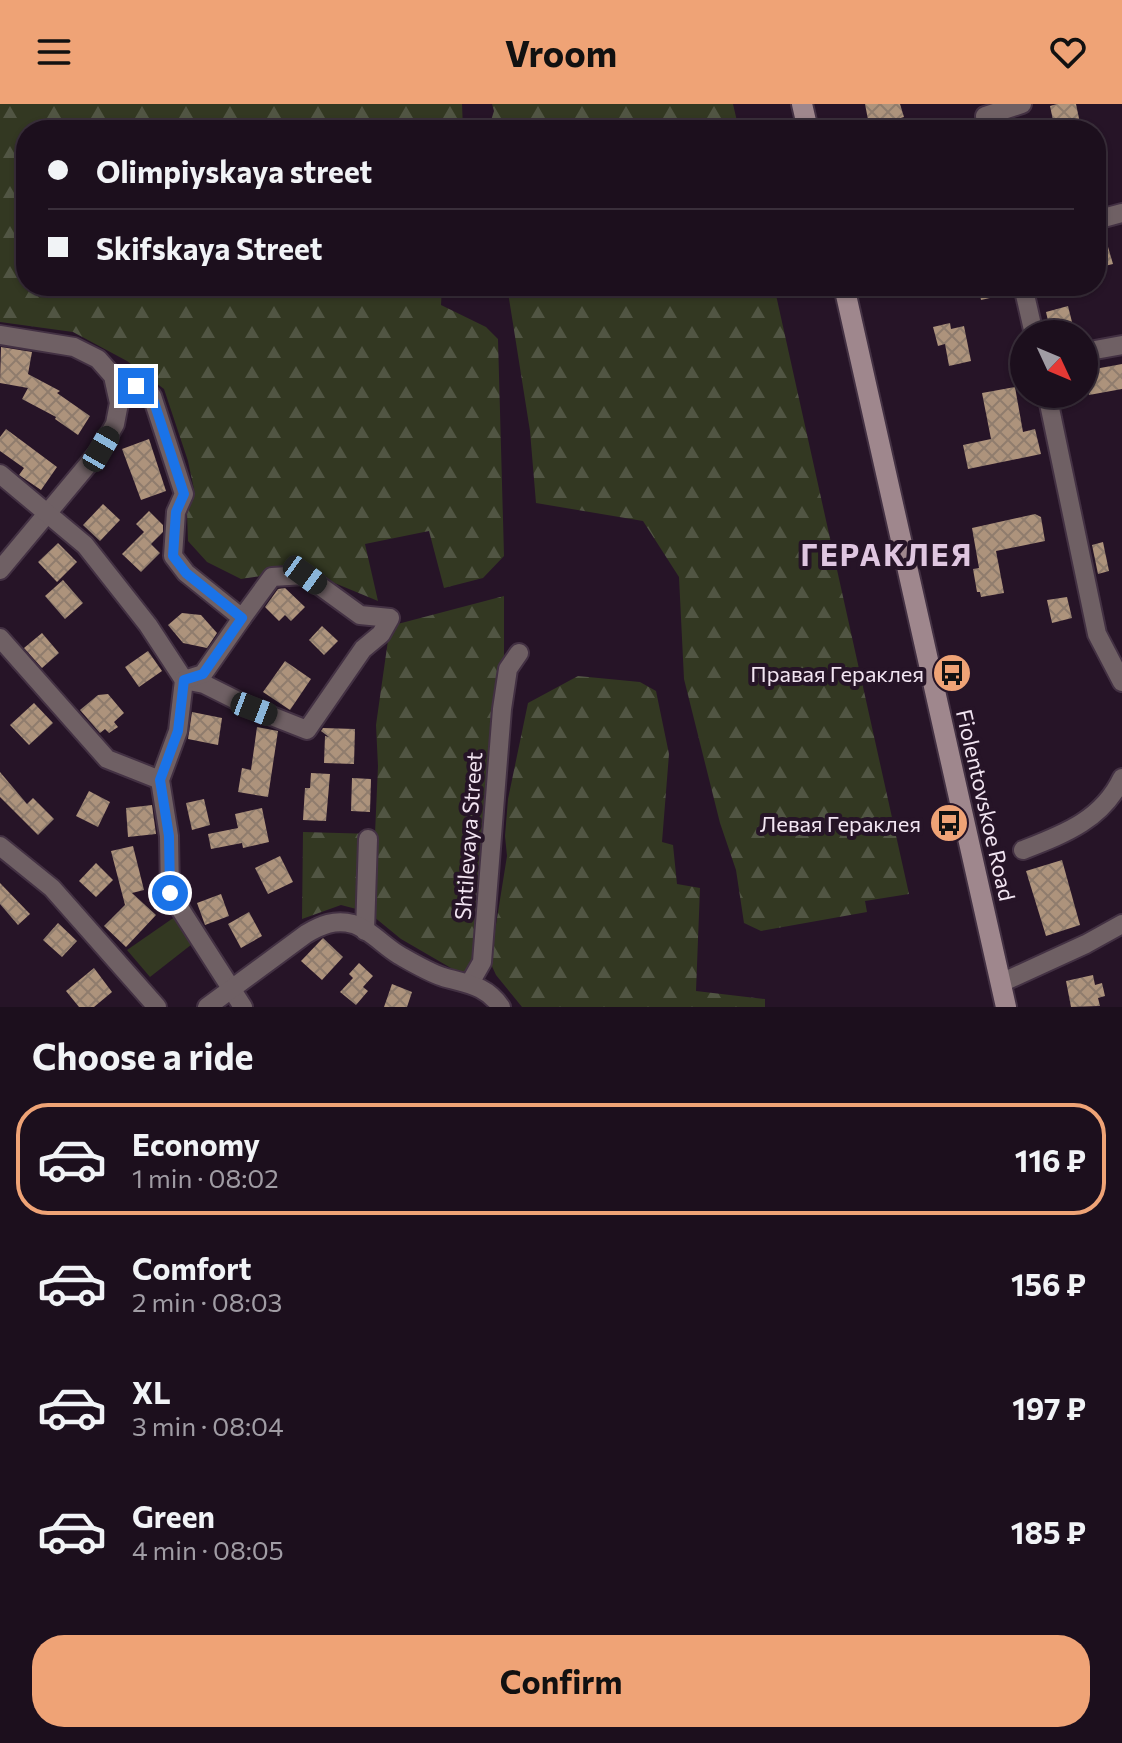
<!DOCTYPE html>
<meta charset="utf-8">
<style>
:root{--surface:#1c0f1d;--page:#291d2a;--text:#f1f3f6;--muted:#a09ca4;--line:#3a2f3b;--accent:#efa376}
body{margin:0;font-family:Commissioner,sans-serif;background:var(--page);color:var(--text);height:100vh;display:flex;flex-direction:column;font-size:30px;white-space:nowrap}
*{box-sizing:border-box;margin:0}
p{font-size:26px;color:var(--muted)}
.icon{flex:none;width:44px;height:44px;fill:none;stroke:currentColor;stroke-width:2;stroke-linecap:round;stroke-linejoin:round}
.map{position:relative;height:903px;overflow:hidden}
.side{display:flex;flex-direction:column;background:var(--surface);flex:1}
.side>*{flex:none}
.top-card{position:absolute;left:16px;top:16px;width:1090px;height:176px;border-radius:32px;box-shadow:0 2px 6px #0004,0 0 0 2px var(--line);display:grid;align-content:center;height:176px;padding:0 32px;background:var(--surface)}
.needle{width:52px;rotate:134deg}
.buttons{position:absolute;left:1010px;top:216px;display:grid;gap:16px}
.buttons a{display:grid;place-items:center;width:88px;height:88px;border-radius:50%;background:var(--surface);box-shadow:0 2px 6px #0004,0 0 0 2px var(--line);font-size:40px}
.end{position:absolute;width:36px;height:36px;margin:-18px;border:10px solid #1a73e8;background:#fff;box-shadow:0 0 0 4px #fff}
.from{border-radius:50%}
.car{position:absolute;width:24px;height:48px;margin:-24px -12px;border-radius:10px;box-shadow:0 0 6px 2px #0007;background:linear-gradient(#222 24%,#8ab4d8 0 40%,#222 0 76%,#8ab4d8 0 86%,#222 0)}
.top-card b{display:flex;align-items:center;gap:28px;height:76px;font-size:30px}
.top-card b+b{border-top:2px solid var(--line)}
.top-card i{width:20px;height:20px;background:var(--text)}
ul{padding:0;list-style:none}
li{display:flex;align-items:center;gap:24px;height:112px;margin:0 16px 12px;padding:0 16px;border:4px solid transparent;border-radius:32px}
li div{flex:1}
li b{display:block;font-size:30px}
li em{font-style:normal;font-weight:700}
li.on{border-color:var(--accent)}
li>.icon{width:72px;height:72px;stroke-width:1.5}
h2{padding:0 32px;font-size:36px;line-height:96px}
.button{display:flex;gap:16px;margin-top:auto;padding:16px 32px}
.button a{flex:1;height:92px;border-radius:32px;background:var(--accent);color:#111;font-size:32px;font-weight:700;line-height:92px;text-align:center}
header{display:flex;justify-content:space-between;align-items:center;height:104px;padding:0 32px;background:var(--accent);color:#111;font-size:36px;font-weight:700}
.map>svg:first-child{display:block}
.forest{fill:url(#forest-firs)}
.park{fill:#333822}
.building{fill:url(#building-cross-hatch)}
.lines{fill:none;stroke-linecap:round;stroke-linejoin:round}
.street-casing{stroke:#433143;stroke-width:22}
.secondary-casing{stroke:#433143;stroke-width:24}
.street{stroke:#6f6064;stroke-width:18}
.secondary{stroke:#9f878d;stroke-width:20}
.route{stroke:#1a73e8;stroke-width:10}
.labels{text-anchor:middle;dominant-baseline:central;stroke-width:8;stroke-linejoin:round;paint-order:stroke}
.poi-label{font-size:22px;fill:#f2e5f2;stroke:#261427;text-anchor:end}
.street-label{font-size:22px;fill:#f2e5f2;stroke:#261427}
.district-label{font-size:30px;font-weight:bold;letter-spacing:2px;fill:#dfc6e0;stroke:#261427}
</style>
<header><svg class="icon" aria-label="menu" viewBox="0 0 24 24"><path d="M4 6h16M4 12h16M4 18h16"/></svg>Vroom<svg class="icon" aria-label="heart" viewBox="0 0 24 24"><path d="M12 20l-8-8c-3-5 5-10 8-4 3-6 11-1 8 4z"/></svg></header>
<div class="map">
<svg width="1122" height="903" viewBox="0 0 1122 903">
<defs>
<pattern id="forest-firs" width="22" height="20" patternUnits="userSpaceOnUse" patternTransform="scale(2)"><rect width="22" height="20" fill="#333822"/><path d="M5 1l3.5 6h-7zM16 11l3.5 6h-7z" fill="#515543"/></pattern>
<pattern id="building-cross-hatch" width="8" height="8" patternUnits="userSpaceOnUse" patternTransform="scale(2)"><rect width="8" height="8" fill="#ad937c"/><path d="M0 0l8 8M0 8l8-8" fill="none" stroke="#8f7c6d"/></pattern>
</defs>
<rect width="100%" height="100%" fill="#261427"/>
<g class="forest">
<path d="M0,0h462l1,26h-437v156h416l-1,19 45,22 12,12 6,217 -21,22 -39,10 -15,-57 -64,13 13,57 -75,-31 -62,9 -34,-17 -19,-21 -1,-28 8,-19 -7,-33 -24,-72 -37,-28 -54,-29 -73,-10z"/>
<path d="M492,0h241l6,26h-251l6,-19z"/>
<path d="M507,182h267l135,608 -44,7 2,11 -106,19 -17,-8 -8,-53 -16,-47 -36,-144 -5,-102 -36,-56 -107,-18 -6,-72z"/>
<path d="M504,492v73l-20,290 -21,16 -62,-36 -33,-27 -27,-7 -39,14 1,-87 72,2 3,-68 -2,-41 14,-99z"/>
<path d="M578,572l62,6 16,9 13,63 -7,88 11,3 4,39 23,4 -4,103 69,8v8h-243l-26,-32 -6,-13 17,-106 -2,-20 3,-37 20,-96z"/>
</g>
<path class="park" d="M179,810l17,27 -46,36 -23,-27z"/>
<g class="building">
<path d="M865,0h35l4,13 -10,3 2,7 -26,3z"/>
<path d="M1057,0h19l5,24 -26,2 -5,-24z"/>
<path d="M1106,136l7,24 -17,4v-26z"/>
<path d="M978,182h33l1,7 -31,7z"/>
<path d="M1068,202l7,28h-24l-5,-22z"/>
<path d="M950,219l1,6 13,-3 7,35 -22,5 -4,-22 -7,2 -5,-19z"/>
<path d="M1,243l31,5 -4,22 32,17 -3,2 33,23 -12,19 -23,-16 1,-2 -34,-18 6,-11 -28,-5z"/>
<path d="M1122,260v25l-33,6 -5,-24z"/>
<path d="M1015,283l8,45 12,-3 6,25 -73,15 -5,-24 28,-6 -9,-46z"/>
<path d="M6,325l51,38 -16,23 -22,-15 5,-7 -24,-17v-14z"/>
<path d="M149,335l17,52 -25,9 -19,-51z"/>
<path d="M103,400l17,16 -20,21 -17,-16z"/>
<path d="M149,407l14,14v7l-12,12 9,9 -19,19 -19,-18 22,-22 -8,-8z"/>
<path d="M1035,410l6,3 4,24 -49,10 8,42 -23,4 -1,-5h-3l-4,-23 6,-1 -7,-40z"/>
<path d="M1103,438l6,29 -11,3 -6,-29z"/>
<path d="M58,439l19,19 -20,20 -19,-20z"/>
<path d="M63,476l20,23 -18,16 -20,-23z"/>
<path d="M285,484l20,19 -14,14 -6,-6 -6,6 -14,-14 13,-18z"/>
<path d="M1067,493l5,21 -20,5 -5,-23z"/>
<path d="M182,509l19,2 16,18 -10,15 -24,-5 -15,-18z"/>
<path d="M322,522l16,15 -14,14 -15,-15z"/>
<path d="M42,529l17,20 -17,15 -18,-20z"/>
<path d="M148,547l14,20 -23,16 -14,-20z"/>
<path d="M285,557l26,18 -21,31 -27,-18z"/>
<path d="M108,590l16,19 -10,9 4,5 -9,6 -4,-4 -5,4 -20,-23 18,-15z"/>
<path d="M34,599l19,20 -24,22 -19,-20z"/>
<path d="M192,608l30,6 -4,27 -30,-6z"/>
<path d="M257,623l21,4 -10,66 -30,-5 4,-24 9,2z"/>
<path d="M323,624l32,1 -1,35 -30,-1 1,-27 4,1 -8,-6z"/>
<path d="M0,668l27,32 6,-6 21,21 -16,16 -38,-38z"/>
<path d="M311,669l19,1 -4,47 -23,-1 2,-32h5z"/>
<path d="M352,674l19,1 -1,33 -19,-1z"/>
<path d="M89,687l21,11 -12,25 -22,-11z"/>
<path d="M204,695l6,26 -18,5 -6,-27z"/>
<path d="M152,701l4,29 -28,3 -2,-29z"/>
<path d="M262,704l7,34 -26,6 -1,-5 -31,6 -3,-15 30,-6 -3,-14z"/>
<path d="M133,742l11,44 -12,3 24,22 -30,32 -22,-21 21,-21 -14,-54z"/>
<path d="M280,752l13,26 -25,12 -13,-26z"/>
<path d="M1062,756l18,65 -34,11 -20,-65z"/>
<path d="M96,759l17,17 -17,17 -17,-16z"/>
<path d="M0,779l30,31 -12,11 -18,-21z"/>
<path d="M221,790l8,22 -24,9 -8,-22z"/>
<path d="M249,808l13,24 -21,12 -13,-24z"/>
<path d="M58,819l19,18 -15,16 -19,-17z"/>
<path d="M323,834l20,19 -21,23 -21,-19z"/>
<path d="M359,859l14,13 -10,11 5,4 -12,14 -16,-13 13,-14 -4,-4z"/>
<path d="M94,864l18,24 -18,15h-15l-13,-16z"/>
<path d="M1093,871l2,10 7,-2 3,13 -7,2 2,8 -29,1 -5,-26z"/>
<path d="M392,880l20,8 -5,15h-23z"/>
</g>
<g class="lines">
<g class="street-casing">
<g id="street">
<path d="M985,12l37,-12"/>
<path d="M1096,116l26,-7"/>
<path d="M1023,182l11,48"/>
<path d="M0,231l74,12 24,12 15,17 6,27 -4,21 -14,25 -101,121"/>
<path d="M1084,248l38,-7"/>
<path d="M1047,290l50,240 25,48"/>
<path d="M0,370l85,71 63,80 36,55 20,4 50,25 53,21 56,-81 18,-15 9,-16 -30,-3 -55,-40 -33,2 -30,41 -56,-45 -13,-17 3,-44 8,-18 -32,-98 -16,-10 -17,17"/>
<path d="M0,534l107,121 53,21"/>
<path d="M184,576l-6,51 -18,49 9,56 1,57 73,114"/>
<path d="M184,576l19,-6 39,-56"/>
<path d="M0,742l52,42 105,119"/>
<path d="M1023,746c41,-16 79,-30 99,-72"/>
<path d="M365,827l3,-92"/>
<path d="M470,879l12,-21 20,-253 6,-40 11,-16"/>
<path d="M1001,879l85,-39 36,-20"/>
<path d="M207,903l99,-73c15,-9 29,-15 47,-10 16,5 31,22 46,31 14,8 29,17 44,22 24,7 43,8 58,30"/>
</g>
</g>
<g class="secondary-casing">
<g id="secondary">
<path d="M802,0l6,26"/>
<path d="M844,182l162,721"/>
</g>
</g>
<use href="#street" class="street"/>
<use href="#secondary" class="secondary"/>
</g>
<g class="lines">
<path class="route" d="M136,282l16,10 32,98 -8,18 -3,44 13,17 56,45 -39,56 -19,6 -6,51 -18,49 9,56 1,57"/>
</g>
<defs>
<g id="bus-disc" transform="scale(2)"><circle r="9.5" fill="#efa376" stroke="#261427"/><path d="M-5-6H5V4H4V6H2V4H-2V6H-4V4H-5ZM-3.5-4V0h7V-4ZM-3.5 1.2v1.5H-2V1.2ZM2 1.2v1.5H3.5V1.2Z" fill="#111"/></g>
</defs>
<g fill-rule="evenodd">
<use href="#bus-disc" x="952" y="569"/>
<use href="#bus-disc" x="949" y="719"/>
</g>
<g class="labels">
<g class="poi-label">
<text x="924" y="569">Правая Гераклея</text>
<text x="921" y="719">Левая Гераклея</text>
</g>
<g class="street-label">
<text transform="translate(986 701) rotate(77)">Fiolentovskoe Road</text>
<text transform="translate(468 732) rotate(-86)">Shtilevaya Street</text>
</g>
<g class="district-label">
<text x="887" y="449">ГЕРАКЛЕЯ</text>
</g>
</g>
</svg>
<div class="buttons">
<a><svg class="needle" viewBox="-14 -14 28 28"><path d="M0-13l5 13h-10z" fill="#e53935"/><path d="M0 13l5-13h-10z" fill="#a09ca4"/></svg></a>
</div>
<i class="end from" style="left:170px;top:789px"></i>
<i class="end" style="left:136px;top:282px"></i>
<i class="car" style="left:101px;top:345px;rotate:30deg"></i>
<i class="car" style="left:305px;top:471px;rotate:126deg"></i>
<i class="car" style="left:254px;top:605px;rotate:111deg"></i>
<div class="top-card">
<b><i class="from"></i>Olimpiyskaya street</b>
<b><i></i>Skifskaya Street</b>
</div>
</div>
<section class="side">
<h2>Choose a ride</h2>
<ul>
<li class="on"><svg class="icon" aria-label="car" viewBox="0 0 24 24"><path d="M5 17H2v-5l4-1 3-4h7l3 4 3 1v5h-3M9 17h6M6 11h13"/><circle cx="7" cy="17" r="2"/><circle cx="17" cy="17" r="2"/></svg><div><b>Economy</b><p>1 min · 08:02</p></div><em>116 ₽</em></li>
<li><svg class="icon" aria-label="car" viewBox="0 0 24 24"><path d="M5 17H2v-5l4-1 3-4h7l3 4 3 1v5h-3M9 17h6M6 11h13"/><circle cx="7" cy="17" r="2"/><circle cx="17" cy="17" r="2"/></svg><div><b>Comfort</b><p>2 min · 08:03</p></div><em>156 ₽</em></li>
<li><svg class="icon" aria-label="car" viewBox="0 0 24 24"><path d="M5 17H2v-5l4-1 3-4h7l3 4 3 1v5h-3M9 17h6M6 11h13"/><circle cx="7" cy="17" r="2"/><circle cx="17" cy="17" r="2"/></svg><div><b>XL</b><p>3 min · 08:04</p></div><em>197 ₽</em></li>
<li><svg class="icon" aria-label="car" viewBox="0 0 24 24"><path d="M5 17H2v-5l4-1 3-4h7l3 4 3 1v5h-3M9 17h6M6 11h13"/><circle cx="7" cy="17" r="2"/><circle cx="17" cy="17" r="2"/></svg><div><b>Green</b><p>4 min · 08:05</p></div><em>185 ₽</em></li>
</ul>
<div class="button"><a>Confirm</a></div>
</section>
